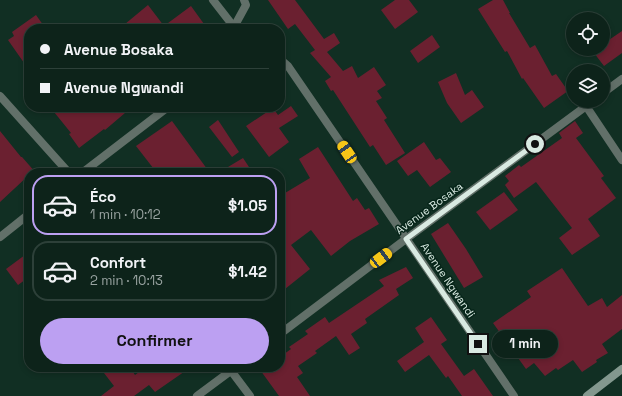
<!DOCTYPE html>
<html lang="fr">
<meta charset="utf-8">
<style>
:root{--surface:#0d231a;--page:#162b23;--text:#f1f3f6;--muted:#9aa4a2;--line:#2d4039;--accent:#bca0f2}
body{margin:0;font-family:"Space Grotesk",sans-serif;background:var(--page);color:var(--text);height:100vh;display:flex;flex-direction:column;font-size:15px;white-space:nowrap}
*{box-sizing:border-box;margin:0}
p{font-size:13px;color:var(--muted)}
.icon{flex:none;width:22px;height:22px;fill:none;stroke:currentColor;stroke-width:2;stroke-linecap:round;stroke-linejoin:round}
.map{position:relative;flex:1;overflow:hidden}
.panel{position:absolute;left:24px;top:168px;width:261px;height:204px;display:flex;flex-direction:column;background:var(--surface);border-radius:16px;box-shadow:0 2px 6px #0003,0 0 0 1px var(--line)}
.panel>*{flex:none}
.hud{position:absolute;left:24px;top:24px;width:261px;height:88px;border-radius:16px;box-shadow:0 2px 6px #0003,0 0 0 1px var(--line);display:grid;align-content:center;height:88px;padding:0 16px;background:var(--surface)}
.buttons{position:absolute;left:566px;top:12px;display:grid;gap:8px}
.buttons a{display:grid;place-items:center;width:44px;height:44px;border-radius:50%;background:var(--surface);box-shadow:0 2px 6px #0003,0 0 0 1px var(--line);font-size:20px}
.end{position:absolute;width:18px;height:18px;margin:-9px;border:5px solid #d9eae2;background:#111;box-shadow:0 0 0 2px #111}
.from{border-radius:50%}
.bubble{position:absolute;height:28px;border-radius:14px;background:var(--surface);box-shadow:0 2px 6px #0003,0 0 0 1px var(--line);font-size:13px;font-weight:800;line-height:28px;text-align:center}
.car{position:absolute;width:12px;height:24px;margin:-12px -6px;border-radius:5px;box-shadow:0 0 3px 1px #0007;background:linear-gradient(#f5c518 24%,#345 0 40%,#f5c518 0 76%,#345 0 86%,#f5c518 0)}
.hud b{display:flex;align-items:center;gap:14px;height:38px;font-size:15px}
.hud b+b{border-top:1px solid var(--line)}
.hud i{width:10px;height:10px;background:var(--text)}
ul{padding:7px 0 0;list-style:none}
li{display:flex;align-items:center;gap:12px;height:60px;margin:0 8px 6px;padding:0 8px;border:2px solid var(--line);border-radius:16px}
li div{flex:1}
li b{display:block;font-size:15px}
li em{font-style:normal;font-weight:800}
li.current{border-color:var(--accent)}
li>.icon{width:36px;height:36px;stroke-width:1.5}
.button{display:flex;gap:8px;margin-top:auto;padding:8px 16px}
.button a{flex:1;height:46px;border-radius:24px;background:var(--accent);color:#111;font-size:16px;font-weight:800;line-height:46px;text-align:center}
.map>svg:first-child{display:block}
.building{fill:#6b2030}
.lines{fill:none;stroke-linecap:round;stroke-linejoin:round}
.street{stroke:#627069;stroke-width:8}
.secondary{stroke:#83988e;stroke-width:8}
.route{stroke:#d9eae2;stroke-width:5}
.labels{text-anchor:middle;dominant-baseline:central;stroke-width:3;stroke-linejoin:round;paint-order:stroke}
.street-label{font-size:11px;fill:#d9eae2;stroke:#062519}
</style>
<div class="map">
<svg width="622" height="396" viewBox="0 0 622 396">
<rect width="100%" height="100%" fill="#112f23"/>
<g class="building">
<path d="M268,0h27l29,39 10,-6 6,10 -13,9 16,19 9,-5 6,12 16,-11 12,18 -9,6 5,7 -6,3 11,17 -3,2 21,33 -19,12 -13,-20 -3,2 -37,-57 -2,1 -6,-10 6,-4 -21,-24 5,-3 -20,-26 -7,5z"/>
<path d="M395,0h14l9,12 -23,17 -14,-19z"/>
<path d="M493,0h10l7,13h-1l21,35 5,-3 17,31 4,-2 12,17 -24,17 -21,-30 -1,1 -15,-28 -2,1 -27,-43z"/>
<path d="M148,5l16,21 27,-20 13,18 -6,5h-79z"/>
<path d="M36,15l10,14h-17v41l-21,-30 6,-4 -2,-4z"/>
<path d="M622,31v22l-18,13 -13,-17h12v-5z"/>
<path d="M432,35l8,12 -22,16 -8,-12z"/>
<path d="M456,73l9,22 7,-5 12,17 -23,16 -14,-20 -9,-21z"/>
<path d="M291,106l7,10 -19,12 10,14 -20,15 -23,-31 27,-18 5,7z"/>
<path d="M50,107h82l-27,23 -1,-1 -25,19 -10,-14 2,-1z"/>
<path d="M218,120l21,32 -7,5 -23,-30z"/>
<path d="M172,121l38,52h-53l-21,-27z"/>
<path d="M575,121l8,12 -7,5 28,38 -3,2 15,20 -28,21 12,17 -28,19 -13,-17 13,-10 -36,-46 -22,16 -9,-13 4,-4 -4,-5 14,-11 2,2 41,-29 -3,-5z"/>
<path d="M0,131l21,26h1l14,16h-7v2l-29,27z"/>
<path d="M424,142l12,18 4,-2 11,14 -21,15 -13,-17 -9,6 -11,-15z"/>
<path d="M318,147l35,54 4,-3 8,12 4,-2 10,16 -29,17 -19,15 -20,-26 -20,15 19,24 -30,24v-97l30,-18 -11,-19z"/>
<path d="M243,158l10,15h-35z"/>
<path d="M504,192l14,18 -28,20 -14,-18z"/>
<path d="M448,223l18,26 17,28 -19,11 -33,-54z"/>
<path d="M29,252v25l-11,8 -12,-16z"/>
<path d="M406,267l7,11 -17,11 3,6 -34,24 2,4 -16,11 9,14 -11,7 -13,-19 -21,15 2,2 -19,13 5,7 -6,4 13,19h-31l-21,-29h22v-10l11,-8 -2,-2 19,-13 -3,-3 20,-14 4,6 55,-37 -5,-6z"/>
<path d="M562,268l26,38 14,-8 5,9 15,-12v34l-20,15 6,9 -12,7 1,2 -15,10 -9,-12 -15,10 -2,-2 -11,8 -11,-13 -8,6 -33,-46 38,-26 -4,-6z"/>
<path d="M431,317l16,23 -6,4 23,32 10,-7 19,27h-31l-14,-20 -2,2 -17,-23 -24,17 -8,-11 27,-19 -9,-14z"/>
<path d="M113,367h15l4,6 1,-1 2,3 11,-8h45l-36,25 -6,-7 -15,11h-33l13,-10 -10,-13z"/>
</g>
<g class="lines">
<g class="street">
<path d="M213,0l21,27 3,2"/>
<path d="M234,27l12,-22 -2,-5"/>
<path d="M280,59l8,7 226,330"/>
<path d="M603,93l19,-14"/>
<path d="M0,96l69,77"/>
<path d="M586,106l36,54"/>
<path d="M82,173l86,-66"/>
<path d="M0,237l29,-23"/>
<path d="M280,334l126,-95 187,-138"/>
<path d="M229,368l21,28"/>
<path d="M197,396l39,-29"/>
</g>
<path class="secondary" d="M587,396l35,-27"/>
</g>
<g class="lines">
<path class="route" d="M478,344l-72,-105 129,-95"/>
</g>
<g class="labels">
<g class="street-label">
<text transform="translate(429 208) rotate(-36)">Avenue Bosaka</text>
<text transform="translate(448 280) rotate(56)">Avenue Ngwandi</text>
</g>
</g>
</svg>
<div class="buttons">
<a><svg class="icon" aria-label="locate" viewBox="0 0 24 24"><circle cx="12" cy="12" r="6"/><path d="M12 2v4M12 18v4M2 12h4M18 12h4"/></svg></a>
<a><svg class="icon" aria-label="layers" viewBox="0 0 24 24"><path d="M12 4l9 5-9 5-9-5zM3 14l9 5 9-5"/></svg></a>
</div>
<i class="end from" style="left:535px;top:144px"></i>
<i class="end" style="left:478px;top:344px"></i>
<div class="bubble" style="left:492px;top:330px;width:66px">1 min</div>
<i class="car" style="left:347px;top:152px;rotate:326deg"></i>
<i class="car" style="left:381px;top:258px;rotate:53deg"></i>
<div class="hud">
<b><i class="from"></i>Avenue Bosaka</b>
<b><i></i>Avenue Ngwandi</b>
</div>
<section class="panel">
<ul>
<li class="current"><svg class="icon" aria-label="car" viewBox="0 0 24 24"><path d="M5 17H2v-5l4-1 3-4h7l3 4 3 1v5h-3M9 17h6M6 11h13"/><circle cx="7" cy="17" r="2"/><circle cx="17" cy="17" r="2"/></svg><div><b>Éco</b><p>1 min · 10:12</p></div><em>$1.05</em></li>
<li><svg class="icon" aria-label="car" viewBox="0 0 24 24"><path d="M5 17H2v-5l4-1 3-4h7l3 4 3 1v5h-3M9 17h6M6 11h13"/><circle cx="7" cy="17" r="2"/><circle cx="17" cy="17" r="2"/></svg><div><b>Confort</b><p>2 min · 10:13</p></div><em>$1.42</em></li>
</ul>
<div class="button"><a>Confirmer</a></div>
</section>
</div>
